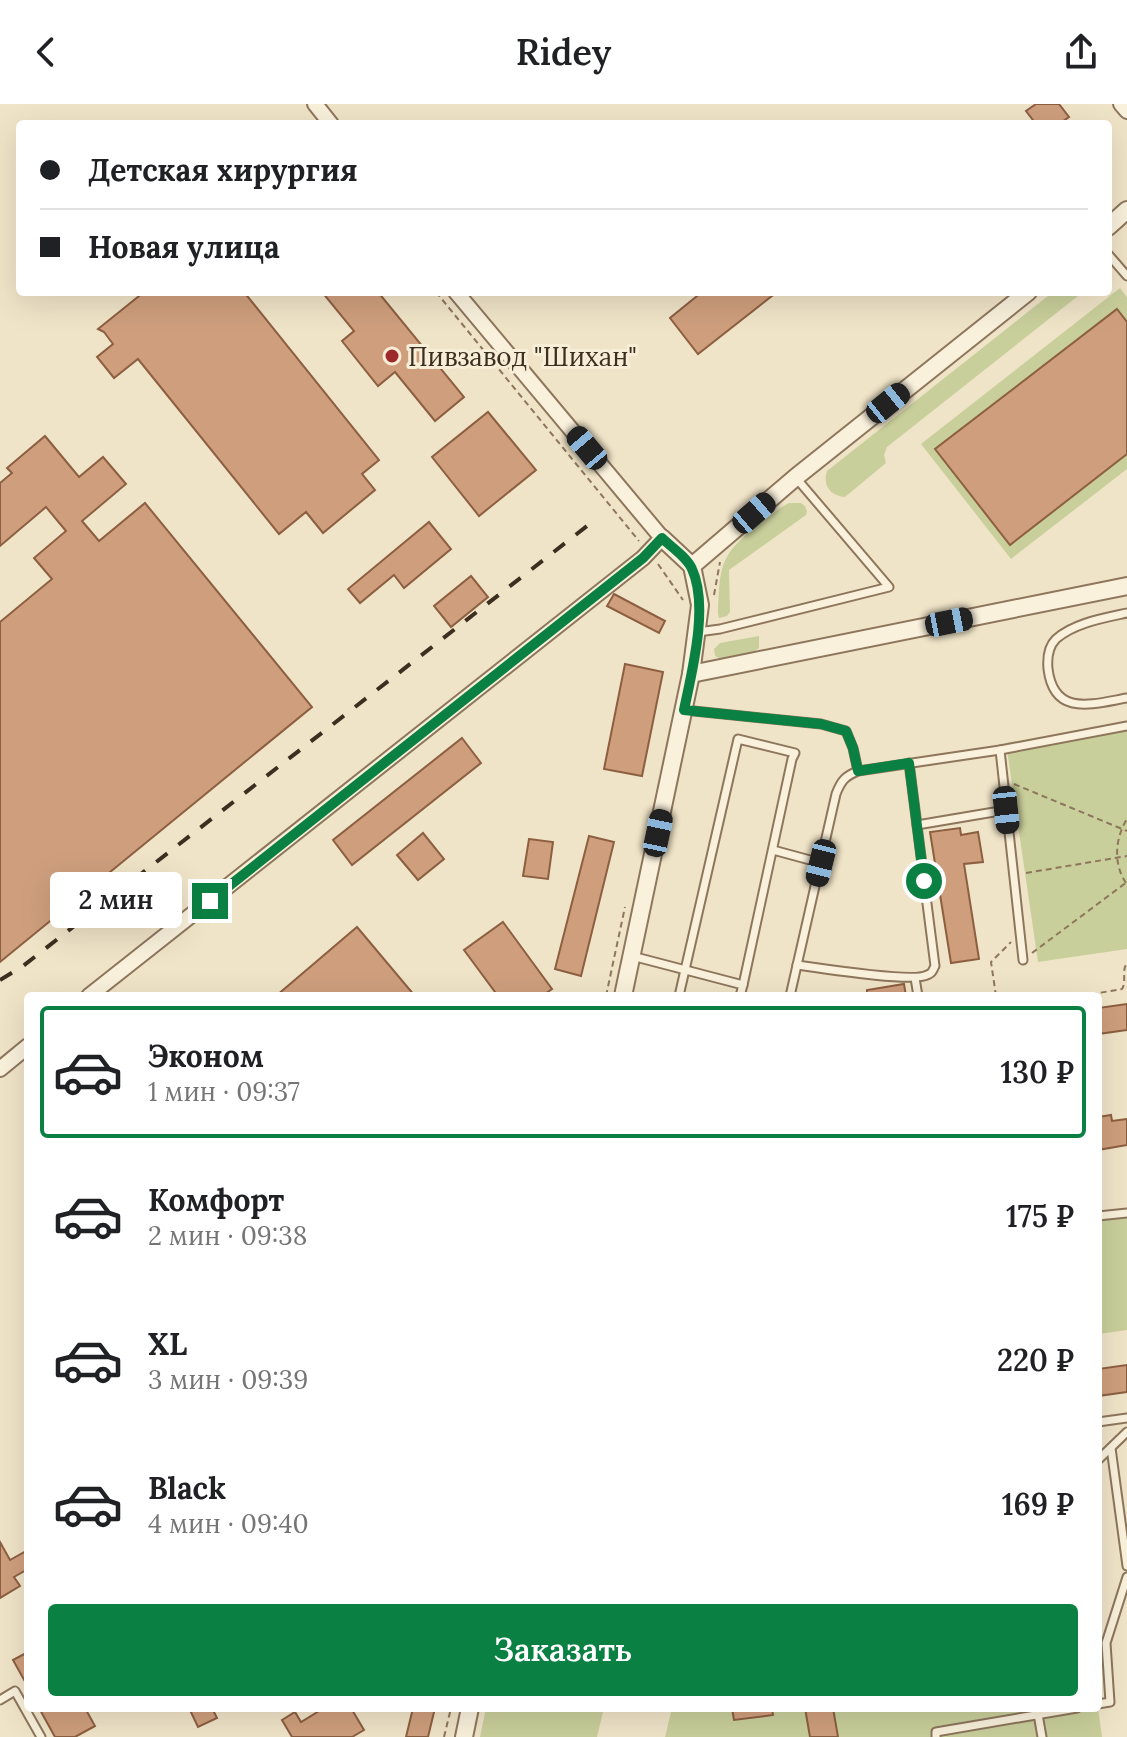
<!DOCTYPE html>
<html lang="ru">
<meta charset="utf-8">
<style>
:root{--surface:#fff;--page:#f6f6f6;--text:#202124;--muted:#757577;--line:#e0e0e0;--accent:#0b8043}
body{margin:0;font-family:Lora,serif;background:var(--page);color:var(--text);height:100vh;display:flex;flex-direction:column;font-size:30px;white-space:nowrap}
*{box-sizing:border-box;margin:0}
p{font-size:26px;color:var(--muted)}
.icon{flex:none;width:44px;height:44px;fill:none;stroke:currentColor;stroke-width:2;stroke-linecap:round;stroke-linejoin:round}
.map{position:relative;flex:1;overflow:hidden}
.panel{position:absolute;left:24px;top:888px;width:1078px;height:720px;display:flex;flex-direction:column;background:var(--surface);border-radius:8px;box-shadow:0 8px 32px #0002}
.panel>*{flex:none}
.banner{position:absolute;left:16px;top:16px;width:1096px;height:176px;border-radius:8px;box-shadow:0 8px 32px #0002;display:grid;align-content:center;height:176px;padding:0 24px;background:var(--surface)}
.end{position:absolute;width:36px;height:36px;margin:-18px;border:10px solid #0b8043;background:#fff;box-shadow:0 0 0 4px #fff}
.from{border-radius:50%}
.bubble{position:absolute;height:56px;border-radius:8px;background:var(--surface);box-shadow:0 8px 32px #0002;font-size:26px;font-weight:600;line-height:56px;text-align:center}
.car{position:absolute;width:24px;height:48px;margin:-24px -12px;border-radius:10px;box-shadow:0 0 6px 2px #0007;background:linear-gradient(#222 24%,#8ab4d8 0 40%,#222 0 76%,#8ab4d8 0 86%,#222 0)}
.banner b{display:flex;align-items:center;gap:28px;height:76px;font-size:30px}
.banner b+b{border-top:2px solid var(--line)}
.banner i{width:20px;height:20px;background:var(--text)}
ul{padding:14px 0 0;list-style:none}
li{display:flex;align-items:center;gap:24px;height:132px;margin:0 16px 12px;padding:0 8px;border:4px solid transparent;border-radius:8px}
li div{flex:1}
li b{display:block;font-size:30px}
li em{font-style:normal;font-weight:600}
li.active{border-color:var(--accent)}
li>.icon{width:72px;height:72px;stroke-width:1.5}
.button{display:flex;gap:16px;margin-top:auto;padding:16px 24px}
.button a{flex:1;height:92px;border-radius:8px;background:var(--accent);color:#fff;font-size:32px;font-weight:600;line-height:92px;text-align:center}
header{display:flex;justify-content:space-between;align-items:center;height:104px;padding:0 24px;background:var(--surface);font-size:36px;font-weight:600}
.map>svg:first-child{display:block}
.green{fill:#c9cf9b}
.building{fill:#cf9f7d;stroke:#8d5f41;stroke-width:2}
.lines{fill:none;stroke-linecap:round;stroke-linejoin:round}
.service-casing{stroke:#8d765c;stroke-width:11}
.minor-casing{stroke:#8d765c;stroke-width:18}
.tertiary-casing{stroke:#8d765c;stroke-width:20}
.path{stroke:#8d765c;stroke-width:2;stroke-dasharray:6 4;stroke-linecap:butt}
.service{stroke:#faf1dc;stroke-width:7}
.minor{stroke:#faf1dc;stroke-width:14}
.tertiary{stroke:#faf1dc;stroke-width:16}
.rail{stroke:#3d2e20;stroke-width:4;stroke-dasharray:14 14;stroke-linecap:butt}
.route{stroke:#0b8043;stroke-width:10}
.poi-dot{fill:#9e2a2b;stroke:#f7eed8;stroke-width:3}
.labels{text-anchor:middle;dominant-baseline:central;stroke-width:6;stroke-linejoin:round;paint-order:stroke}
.poi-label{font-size:26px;fill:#3d2e20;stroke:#f7eed8;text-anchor:start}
</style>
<header><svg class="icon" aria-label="back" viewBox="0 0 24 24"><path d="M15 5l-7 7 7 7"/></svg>Ridey<svg class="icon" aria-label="share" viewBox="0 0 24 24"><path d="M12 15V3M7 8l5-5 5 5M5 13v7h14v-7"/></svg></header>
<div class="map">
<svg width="1127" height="1633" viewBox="0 0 1127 1633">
<rect width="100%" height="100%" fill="#f0e4c8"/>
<g class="green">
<path d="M1120,184l7,9v172l-116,90 -90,-115z"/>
<path d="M1053,188h30l-196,155 -3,8 2,8 -41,34c-14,-1 -23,-11 -18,-26z"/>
<path d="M789,399h12l4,3 2,5 -1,4 -77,55 1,42 -3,4 -8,2 -1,-4c2,-47 1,-59 40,-89 10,-8 20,-16 31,-22z"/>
<path d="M759,532v12l-7,5 -31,6 -6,-3 -1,-7 6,-6z"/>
<path d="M1127,617v228l-89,13 -32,-219z"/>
<path d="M1127,1114v112l-29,4v-113z"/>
<path d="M486,1604h118l-7,29h-117z"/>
<path d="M672,1604h426l4,29h-437z"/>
</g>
<g class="building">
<path d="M1036,0h23l10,13 -10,7h-23l-10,-13z"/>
<path d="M144,188h100l135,168 -17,14 13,16 -52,43 -17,-21 -27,22 -141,-175 -24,19 -17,-21 16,-13 -9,-12 -6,-3z"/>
<path d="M322,188h56l86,105 -29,24 -40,-49 -17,14 -36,-45 12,-10z"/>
<path d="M702,188h75l-79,62 -28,-36z"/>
<path d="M1117,205l10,13v132l-117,91 -75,-96z"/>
<path d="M488,308l48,58 -57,46 -47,-59z"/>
<path d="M45,332l34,41 24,-20 23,27 -44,37 17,20 46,-38 167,204 -312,255v-340l52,-43 -18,-21 32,-27 -20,-24 -46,39v-63l12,-10 -5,-5z"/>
<path d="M429,418l22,27 -47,39 -10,-13 -34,28 -12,-14z"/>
<path d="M471,472l17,21 -37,30 -17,-21z"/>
<path d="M614,490l51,27 -6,12 -52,-27z"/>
<path d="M625,560l38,8 -21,104 -38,-7z"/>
<path d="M462,634l19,25 -129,102 -19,-25z"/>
<path d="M960,724l1,7 17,-3 5,30 -19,2 15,95 -28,4 -21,-131z"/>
<path d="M423,729l21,26 -26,21 -21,-25z"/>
<path d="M589,732l25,6 -33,134 -26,-7z"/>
<path d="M529,735l24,3 -5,37 -25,-3z"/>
<path d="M503,818l49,67 -10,7h-44l-34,-46z"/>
<path d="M357,823l58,69h-139z"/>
<path d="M904,880l2,12h-39v-6z"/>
<path d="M1127,900v26l-29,4v-26z"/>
<path d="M1111,1011l1,6 15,-2v26l-29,5v-33z"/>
<path d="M1127,1261v27l-29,4v-27z"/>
<path d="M0,1438l10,18 18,-10v19l-14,8 6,9 -20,12z"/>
<path d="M28,1548v35l-15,-27z"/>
<path d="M39,1604h46l10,18 -20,11h-20z"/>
<path d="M189,1604h23l5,10 -19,9z"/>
<path d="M324,1604h27l13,22 -12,7h-60l-10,-17 13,-8 6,10z"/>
<path d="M413,1604h22l-7,29h-22z"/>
<path d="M732,1604h40l1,7 -39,5z"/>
<path d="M805,1604h28l5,29h-28z"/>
</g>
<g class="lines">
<g class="service-casing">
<g id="service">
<path d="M1108,150l19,22"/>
<path d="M1127,509c-23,5 -53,10 -71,26 -8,8 -9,19 -8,30 6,48 44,35 79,29"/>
<path d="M698,528l22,-3 169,-42 -92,-108"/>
<path d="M684,606l137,14 25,7 7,17 5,23"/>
<path d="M1000,646l23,210"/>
<path d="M917,721l89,-15"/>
<path d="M773,746l48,13"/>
<path d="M632,852l111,29 -3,11"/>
<path d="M797,861c22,3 116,18 130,10 6,-2 5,-4 8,-9l-26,-203"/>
<path d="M915,874l3,18"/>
<path d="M679,892l59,-257 57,14 -3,6 -49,226"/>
<path d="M790,892l46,-202c5,-13 9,-18 22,-23l142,-21 127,-24"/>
<path d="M1098,1112l29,-3"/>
<path d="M1098,1318l29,-4"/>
<path d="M1111,1344l16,118"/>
<path d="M1098,1356l29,-28"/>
<path d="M0,1596l15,-9 26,46"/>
<path d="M1098,1600l12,-2 -4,-59 21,-66"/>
<path d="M1038,1610l4,23"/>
<path d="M936,1633v-5l141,-24"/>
</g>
</g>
<g class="minor-casing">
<g id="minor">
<path d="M315,0l16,20"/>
<path d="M1121,0l6,7"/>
<path d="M89,892l554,-438 19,-20 -206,-246"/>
<path d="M0,965l28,-23"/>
</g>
</g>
<g class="tertiary-casing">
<g id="tertiary">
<path d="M1108,123l19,-17"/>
<path d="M662,434l30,28"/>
<path d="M692,462l104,-89 232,-185"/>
<path d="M691,570l436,-88"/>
<path d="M623,892l68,-322 9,-69 -8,-39"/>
<path d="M464,1633l6,-29"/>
</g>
</g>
<g class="path">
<path d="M436,188l203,249"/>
<path d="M658,460l25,36"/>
<path d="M714,491l6,-33"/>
<path d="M1014,680l113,47"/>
<path d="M1026,769l101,-17"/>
<path d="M1126,779c-13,-19 -11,-45 1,-64"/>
<path d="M1032,849l95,-71"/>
<path d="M606,892l19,-89"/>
<path d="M996,892l-5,-34 20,-20"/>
<path d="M1081,892l41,-7c5,-8 -1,-18 5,-26"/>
<path d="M444,1633l7,-29"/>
</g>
<use href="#service" class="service"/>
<use href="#minor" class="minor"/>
<use href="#tertiary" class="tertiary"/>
<path class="rail" d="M0,876l23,-14 573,-447"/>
</g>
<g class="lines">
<path class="route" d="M210,797l433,-343 19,-20c9,9 25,19 30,31 17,37 0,102 -8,141l137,14 25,7 7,17 5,23 51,-8 15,118"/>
</g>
<circle class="poi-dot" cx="392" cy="252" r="8"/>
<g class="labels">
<g class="poi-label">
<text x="408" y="252">Пивзавод "Шихан"</text>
</g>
</g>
</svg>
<i class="end from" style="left:924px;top:777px"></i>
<i class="end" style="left:210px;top:797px"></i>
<div class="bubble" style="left:50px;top:768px;width:132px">2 мин</div>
<i class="car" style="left:888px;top:299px;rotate:51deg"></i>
<i class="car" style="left:587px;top:344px;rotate:320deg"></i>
<i class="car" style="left:754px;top:409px;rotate:49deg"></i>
<i class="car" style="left:949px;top:518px;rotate:79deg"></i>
<i class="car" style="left:1006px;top:706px;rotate:174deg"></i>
<i class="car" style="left:658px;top:729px;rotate:12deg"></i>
<i class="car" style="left:821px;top:759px;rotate:194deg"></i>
<div class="banner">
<b><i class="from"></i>Детская хирургия</b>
<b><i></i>Новая улица</b>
</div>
<section class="panel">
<ul>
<li class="active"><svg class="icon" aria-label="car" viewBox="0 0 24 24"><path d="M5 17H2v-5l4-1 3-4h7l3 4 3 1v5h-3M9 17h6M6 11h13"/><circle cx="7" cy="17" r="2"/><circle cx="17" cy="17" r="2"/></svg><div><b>Эконом</b><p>1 мин · 09:37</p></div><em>130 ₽</em></li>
<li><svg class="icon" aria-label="car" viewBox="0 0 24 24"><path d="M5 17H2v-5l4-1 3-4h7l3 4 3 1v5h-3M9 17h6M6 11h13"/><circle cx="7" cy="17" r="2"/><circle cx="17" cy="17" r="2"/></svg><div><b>Комфорт</b><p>2 мин · 09:38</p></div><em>175 ₽</em></li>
<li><svg class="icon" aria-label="car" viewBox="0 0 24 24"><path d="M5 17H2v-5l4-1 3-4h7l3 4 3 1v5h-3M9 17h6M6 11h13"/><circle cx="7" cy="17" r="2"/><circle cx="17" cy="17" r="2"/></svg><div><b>XL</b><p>3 мин · 09:39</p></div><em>220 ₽</em></li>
<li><svg class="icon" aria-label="car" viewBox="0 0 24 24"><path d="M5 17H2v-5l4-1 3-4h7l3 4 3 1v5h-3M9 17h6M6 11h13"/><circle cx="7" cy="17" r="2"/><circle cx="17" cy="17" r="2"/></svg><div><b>Black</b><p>4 мин · 09:40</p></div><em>169 ₽</em></li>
</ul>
<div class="button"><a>Заказать</a></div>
</section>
</div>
